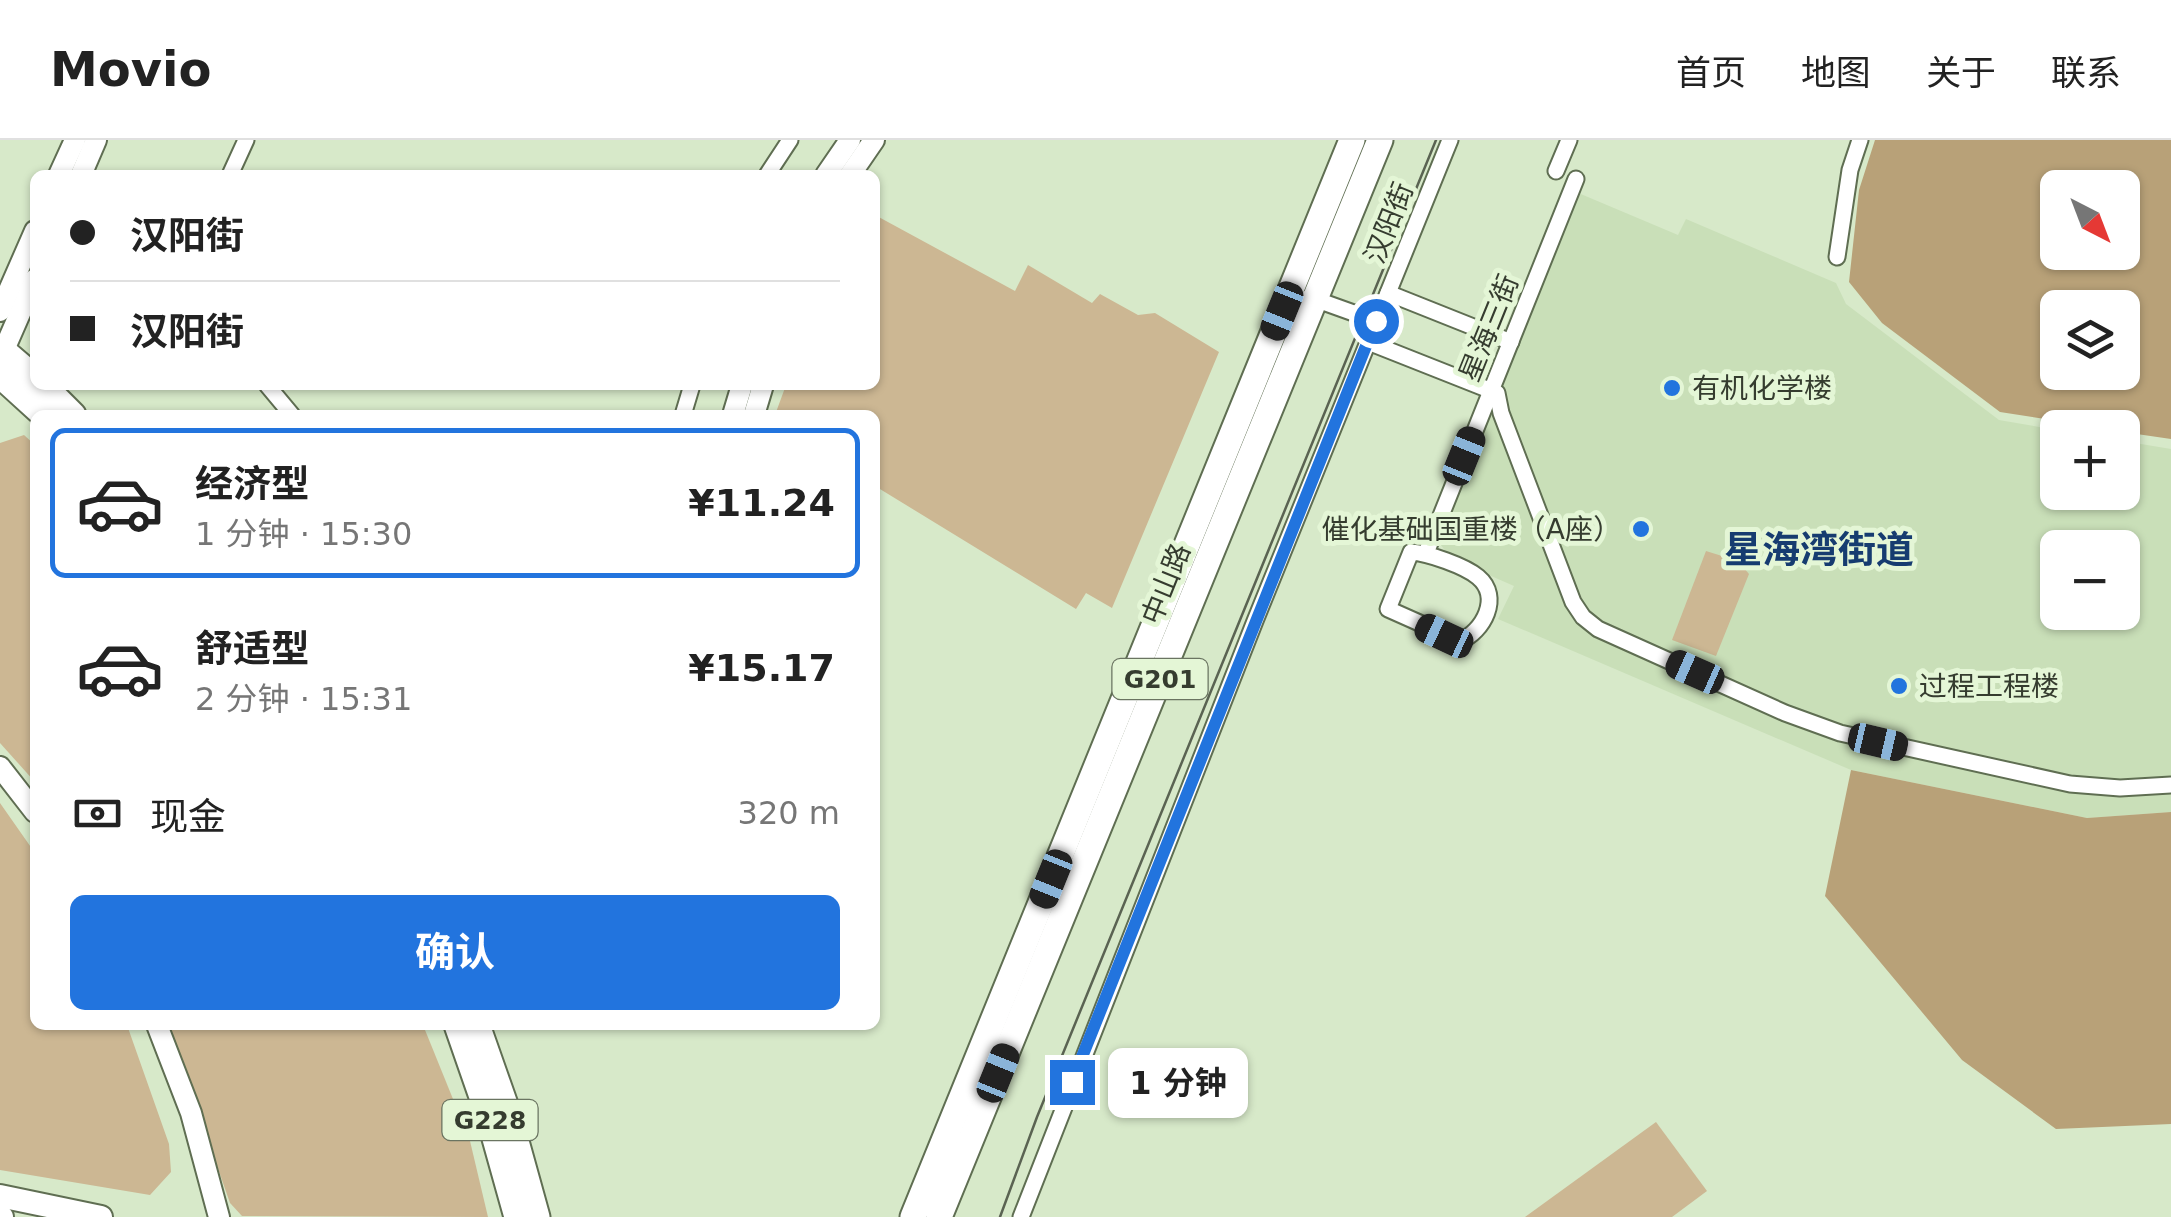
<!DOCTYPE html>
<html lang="zh">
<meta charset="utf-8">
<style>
:root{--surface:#fff;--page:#f2f2f2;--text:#222;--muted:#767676;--line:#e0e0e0;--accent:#2274de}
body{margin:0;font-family:"DejaVu Sans","Noto Sans SC",sans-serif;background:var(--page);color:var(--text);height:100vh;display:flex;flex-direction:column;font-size:38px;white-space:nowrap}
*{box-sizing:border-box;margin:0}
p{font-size:32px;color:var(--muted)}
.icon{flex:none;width:55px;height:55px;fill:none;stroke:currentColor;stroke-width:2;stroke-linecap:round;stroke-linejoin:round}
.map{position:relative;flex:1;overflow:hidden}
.panel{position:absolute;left:30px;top:270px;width:850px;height:620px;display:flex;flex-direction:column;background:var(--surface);border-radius:15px;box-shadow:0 2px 8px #0004}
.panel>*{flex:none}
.top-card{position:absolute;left:30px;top:30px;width:850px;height:220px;border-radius:15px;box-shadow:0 2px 8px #0004;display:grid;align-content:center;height:220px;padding:0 40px;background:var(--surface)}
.needle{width:65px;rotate:138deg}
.tools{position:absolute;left:2040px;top:30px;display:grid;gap:20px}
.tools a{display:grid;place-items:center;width:100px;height:100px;border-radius:15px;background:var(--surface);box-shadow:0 2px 8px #0004;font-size:50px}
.end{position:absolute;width:45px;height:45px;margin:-22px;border:12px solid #2274de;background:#fff;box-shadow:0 0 0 5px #fff}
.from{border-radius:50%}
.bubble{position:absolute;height:70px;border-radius:15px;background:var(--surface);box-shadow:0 2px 8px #0004;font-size:32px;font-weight:700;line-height:70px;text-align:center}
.car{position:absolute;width:30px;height:60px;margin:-30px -15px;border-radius:12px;box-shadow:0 0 8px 2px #0007;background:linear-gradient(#222 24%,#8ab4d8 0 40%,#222 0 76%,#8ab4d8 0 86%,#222 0)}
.top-card b{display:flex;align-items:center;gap:35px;height:95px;font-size:38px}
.top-card b+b{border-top:2px solid var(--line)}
.top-card i{width:25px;height:25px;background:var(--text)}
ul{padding:18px 0 0;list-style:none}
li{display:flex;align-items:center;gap:30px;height:150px;margin:0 20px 15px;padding:0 20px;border:5px solid transparent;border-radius:15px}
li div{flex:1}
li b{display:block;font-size:38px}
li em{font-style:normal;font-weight:700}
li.current{border-color:var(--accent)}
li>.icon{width:90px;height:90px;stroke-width:1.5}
.pay{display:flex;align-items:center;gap:25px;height:110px;padding:0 40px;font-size:38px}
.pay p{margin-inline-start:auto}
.cta{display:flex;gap:20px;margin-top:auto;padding:20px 40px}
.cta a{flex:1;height:115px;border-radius:15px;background:var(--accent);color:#fff;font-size:40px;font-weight:700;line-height:115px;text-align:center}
header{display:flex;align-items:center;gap:60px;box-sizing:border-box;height:140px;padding:0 50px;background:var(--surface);border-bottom:2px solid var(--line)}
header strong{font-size:48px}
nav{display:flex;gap:55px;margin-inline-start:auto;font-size:35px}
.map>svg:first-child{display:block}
.built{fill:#c9dfb8;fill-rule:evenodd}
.green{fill:#ccb793}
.forest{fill:#b8a178;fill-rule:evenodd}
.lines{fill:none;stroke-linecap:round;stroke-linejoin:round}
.minor-casing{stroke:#5f6e52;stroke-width:19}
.tertiary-casing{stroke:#5f6e52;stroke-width:24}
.secondary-casing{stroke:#5f6e52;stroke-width:26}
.trunk-casing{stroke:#5f6e52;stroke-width:29}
.minor{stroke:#fff;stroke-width:15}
.tertiary{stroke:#fff;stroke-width:20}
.secondary{stroke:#fff;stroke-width:22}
.trunk{stroke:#fff;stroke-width:25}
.tram{stroke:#5a6352;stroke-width:2.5}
.route{stroke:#2274de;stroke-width:12}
.poi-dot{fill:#2274de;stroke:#e4f6d6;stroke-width:4}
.labels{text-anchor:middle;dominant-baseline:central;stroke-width:10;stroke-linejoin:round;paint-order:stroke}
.shield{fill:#e4f6d6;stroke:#6a7461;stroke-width:2.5}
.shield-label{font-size:25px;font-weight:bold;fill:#353c2f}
.street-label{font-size:28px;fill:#353c2f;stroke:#e4f6d6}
.poi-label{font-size:28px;fill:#353c2f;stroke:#e4f6d6;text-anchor:start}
.district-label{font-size:38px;font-weight:bold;fill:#163c70;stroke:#e4f6d6}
</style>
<header>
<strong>Movio</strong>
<nav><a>首页</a><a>地图</a><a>关于</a><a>联系</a></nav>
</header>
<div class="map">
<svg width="2171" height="1077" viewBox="0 0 2171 1077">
<rect width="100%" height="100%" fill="#d7e9c9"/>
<path class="built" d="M1576,52l102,43 8,-16 150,64 10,21 153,116 58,10 1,62h64l1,-51 48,8v363l-84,6 -236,-48 -353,-151 16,-33 -64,-28 -9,-13v-7zM2058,408h64v64h-64z"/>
<g class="green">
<path d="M875,75l140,76 13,-26 64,38 8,-9 38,21 17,-2 64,39 -107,256 -26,-15 -10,16 -201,-123v-71h-100l11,-30h89z"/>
<path d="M24,295l11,10v337l-35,-39v-300z"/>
<path d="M1706,411l32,10 11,13 -33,82 -44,-16z"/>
<path d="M0,663l35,50v172h92l42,119 2,28 -21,23 -150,-25z"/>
<path d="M168,885h255l47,116 18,76 -246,-1 -12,-13z"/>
<path d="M1656,982l51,69 -35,26h-147z"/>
</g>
<g class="forest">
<path d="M1875,0h296v299l-48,-7 -1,-4 -26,-1 -96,-15 -118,-89 -33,-41 10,-92zM2058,48h64v64h-64zM2058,168h64v64h-64z"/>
<path d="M1851,630l236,48 84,-6v312l-115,5 -94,-69 -137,-164z"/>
</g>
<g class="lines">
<g class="minor-casing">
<g id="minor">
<path d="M1556,31l13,-31"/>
<path d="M230,35l16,-35"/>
<path d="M767,35l23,-35"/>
<path d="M1837,117l13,-87 10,-30"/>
<path d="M1388,153l123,49"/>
<path d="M1309,157l67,24"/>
<path d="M1368,202l129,51 4,20 72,189 10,15 15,12 187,84 55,20 230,51 50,4 51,-3"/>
<path d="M267,245l25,30"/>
<path d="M683,275l9,-30"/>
<path d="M1411,412c17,1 54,14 67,25 24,20 5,55 -18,64l-72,-32z"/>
<path d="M1426,413l150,-374"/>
<path d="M1021,1077l234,-596 195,-481"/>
</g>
</g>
<g class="tertiary-casing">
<g id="tertiary">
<path d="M59,35l16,-35"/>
<path d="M81,35l15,-35"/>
<path d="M826,35l24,-35"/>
<path d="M850,35l24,-35"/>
<path d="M0,171l35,-80"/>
<path d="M0,219l35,-80"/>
<path d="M733,275l9,-30"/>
<path d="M754,275l9,-30"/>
<path d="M0,627l35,45"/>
<path d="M157,885l34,88 28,104"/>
</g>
</g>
<g class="secondary-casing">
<g id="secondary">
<path d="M0,1056l101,21"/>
<path d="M0,1077h2"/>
</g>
</g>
<g class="trunk-casing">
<g id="trunk">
<path d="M0,208l35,30"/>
<path d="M0,235l44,40"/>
<path d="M43,245l30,30"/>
<path d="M457,885l32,92 28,100"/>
<path d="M477,885l32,91 28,101"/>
<path d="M913,1077l439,-1077"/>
<path d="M939,1077l441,-1077"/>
</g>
</g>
<use href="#minor" class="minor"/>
<use href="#tertiary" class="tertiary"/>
<use href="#secondary" class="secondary"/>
<use href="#trunk" class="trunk"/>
<path class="tram" d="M1000,1077l37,-100 399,-977"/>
</g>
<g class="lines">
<path class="route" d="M1072,942l304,-761"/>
</g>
<g class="poi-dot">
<circle cx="1672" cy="248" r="10"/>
<circle cx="1641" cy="389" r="10"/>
<circle cx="1899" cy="546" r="10"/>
</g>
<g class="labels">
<g class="shield">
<rect x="1112.5" y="519" width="95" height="40" rx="8"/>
<rect x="442.5" y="960" width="95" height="40" rx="8"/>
</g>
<g class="shield-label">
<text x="1160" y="539">G201</text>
<text x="490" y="980">G228</text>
</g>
<g class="street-label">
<text transform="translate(1389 83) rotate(-68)">汉阳街</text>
<text transform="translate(1489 188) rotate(-68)">星海三街</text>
<text transform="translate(1166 444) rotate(-68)">中山路</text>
</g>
<g class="poi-label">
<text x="1692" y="248">有机化学楼</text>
<text x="1621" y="389" text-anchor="end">催化基础国重楼（A座）</text>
<text x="1919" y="546">过程工程楼</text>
</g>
<g class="district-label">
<text x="1819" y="410">星海湾街道</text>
</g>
</g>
</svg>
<div class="tools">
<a><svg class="needle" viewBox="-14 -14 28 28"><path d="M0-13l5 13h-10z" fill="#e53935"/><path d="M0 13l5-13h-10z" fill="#767676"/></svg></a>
<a><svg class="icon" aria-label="layers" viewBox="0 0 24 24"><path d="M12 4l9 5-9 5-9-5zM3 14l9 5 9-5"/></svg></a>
<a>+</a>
<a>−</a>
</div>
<i class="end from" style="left:1376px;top:181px"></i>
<i class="end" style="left:1072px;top:942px"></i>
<div class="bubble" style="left:1108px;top:908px;width:140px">1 分钟</div>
<i class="car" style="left:1282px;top:171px;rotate:202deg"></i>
<i class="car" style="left:1464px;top:316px;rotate:22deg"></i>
<i class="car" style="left:1444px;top:496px;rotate:295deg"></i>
<i class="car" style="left:1695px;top:532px;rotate:294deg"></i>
<i class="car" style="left:1878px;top:602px;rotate:103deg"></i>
<i class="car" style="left:1051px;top:739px;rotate:202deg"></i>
<i class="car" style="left:998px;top:933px;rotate:22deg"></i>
<div class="top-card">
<b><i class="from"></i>汉阳街</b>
<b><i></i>汉阳街</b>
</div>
<section class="panel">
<ul>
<li class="current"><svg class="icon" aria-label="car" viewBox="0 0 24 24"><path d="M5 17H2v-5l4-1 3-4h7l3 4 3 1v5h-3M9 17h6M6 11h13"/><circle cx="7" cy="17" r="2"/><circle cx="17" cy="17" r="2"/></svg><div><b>经济型</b><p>1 分钟 · 15:30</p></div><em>¥11.24</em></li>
<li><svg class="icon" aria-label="car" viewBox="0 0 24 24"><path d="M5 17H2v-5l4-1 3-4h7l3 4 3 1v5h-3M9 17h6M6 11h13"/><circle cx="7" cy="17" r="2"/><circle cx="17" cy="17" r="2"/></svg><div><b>舒适型</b><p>2 分钟 · 15:31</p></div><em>¥15.17</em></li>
</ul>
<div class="pay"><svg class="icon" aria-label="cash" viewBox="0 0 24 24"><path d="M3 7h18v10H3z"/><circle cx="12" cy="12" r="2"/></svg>现金<p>320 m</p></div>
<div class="cta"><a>确认</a></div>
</section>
</div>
